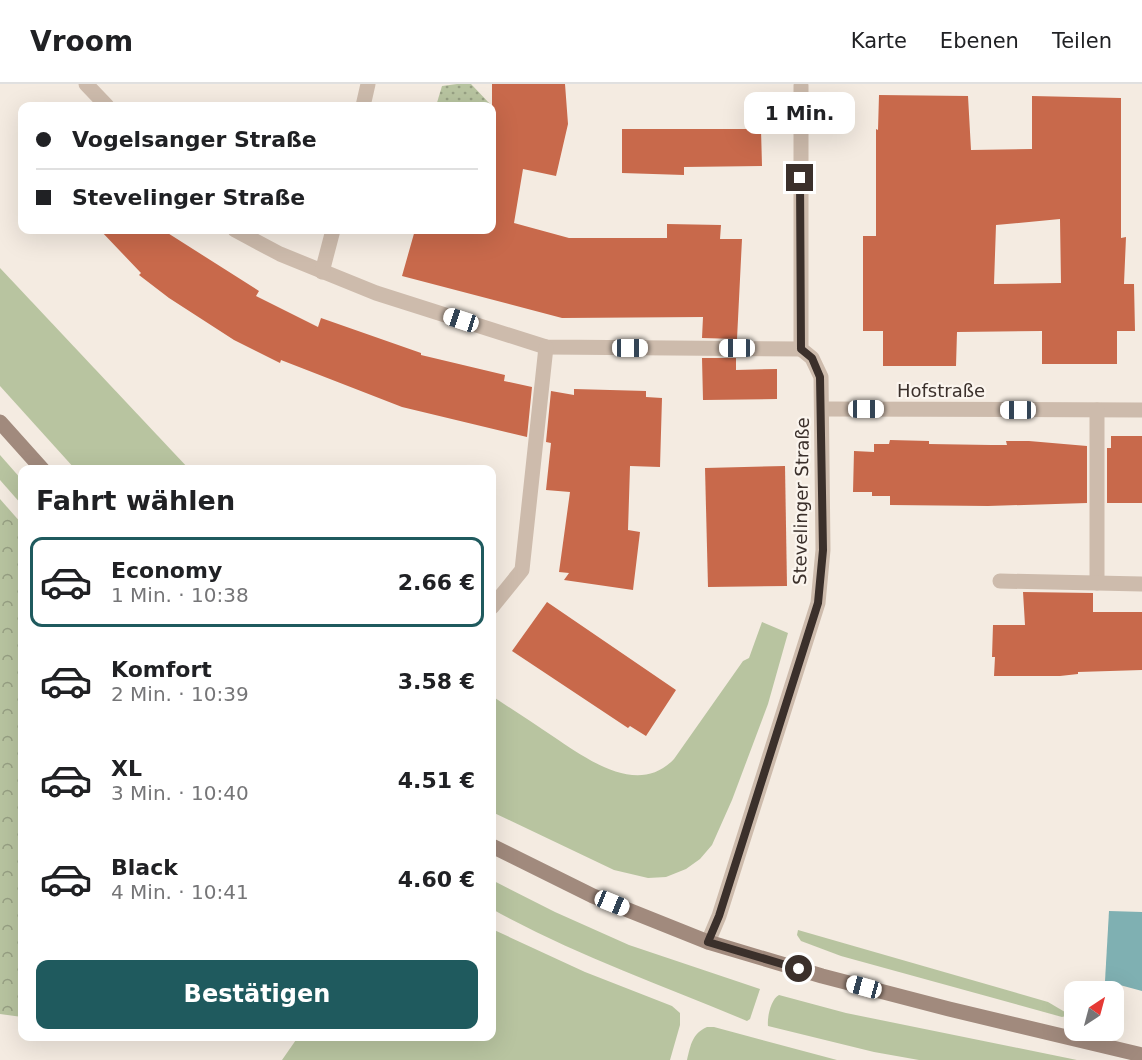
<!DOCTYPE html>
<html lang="de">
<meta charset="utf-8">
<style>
:root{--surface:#fff;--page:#f6f6f6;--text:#202124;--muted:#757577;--line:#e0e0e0;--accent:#1f5a5e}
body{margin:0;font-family:"DejaVu Sans",sans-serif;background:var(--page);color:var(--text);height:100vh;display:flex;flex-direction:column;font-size:22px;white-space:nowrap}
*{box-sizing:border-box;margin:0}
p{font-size:20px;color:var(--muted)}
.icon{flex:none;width:33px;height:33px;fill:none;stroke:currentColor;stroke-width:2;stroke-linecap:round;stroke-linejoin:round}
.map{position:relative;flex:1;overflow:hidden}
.sheet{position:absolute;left:18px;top:381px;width:478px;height:576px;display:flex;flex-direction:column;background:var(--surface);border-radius:12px;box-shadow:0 6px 24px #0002}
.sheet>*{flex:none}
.guide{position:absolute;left:18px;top:18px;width:478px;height:132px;border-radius:12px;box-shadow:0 6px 24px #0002;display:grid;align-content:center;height:132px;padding:0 18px;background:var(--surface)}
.needle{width:39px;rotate:36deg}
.controls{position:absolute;left:1064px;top:897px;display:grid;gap:12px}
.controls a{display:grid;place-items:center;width:60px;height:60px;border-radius:12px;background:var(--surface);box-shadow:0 6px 24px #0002;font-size:30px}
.end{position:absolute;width:27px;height:27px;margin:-14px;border:8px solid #3b302b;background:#fff;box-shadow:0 0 0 3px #fff}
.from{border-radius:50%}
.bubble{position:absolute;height:42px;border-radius:12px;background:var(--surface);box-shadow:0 6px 24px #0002;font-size:20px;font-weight:700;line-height:42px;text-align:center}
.car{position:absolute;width:18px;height:36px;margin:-18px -9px;border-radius:8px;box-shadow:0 0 4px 2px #0007;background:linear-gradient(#fff 24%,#345 0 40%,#fff 0 76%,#345 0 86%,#fff 0)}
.guide b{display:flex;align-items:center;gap:21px;height:57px;font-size:22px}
.guide b+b{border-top:2px solid var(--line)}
.guide i{width:15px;height:15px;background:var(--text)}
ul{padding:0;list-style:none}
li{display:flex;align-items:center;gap:18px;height:90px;margin:0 12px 9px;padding:0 6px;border:3px solid transparent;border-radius:12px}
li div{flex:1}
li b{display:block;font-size:22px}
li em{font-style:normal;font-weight:700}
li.selected{border-color:var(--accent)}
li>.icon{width:54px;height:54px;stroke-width:1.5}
h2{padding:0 18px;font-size:27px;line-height:72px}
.cta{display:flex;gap:12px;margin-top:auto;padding:12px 18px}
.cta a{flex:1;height:69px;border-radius:12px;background:var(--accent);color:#fff;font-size:24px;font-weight:700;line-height:69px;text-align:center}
header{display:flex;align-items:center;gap:36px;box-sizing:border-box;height:84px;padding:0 30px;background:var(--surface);border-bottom:2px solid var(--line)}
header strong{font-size:28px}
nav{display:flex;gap:33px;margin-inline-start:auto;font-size:21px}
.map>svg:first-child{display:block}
.grass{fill:#b8c4a0}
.forest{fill:url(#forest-crowns)}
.garden{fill:url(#garden-dots)}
.water{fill:#7fb0b2}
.building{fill:#c8694b;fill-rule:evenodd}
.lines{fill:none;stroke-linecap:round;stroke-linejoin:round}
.street{stroke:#cdbbac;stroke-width:15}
.secondary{stroke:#a18a7d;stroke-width:15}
.route{stroke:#3b302b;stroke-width:8}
.labels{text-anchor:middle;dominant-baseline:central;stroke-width:4.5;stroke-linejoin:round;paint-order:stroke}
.street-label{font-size:18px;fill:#3b302b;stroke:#fbf5ee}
</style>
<header>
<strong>Vroom</strong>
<nav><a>Karte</a><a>Ebenen</a><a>Teilen</a></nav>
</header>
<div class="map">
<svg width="1142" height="976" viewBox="0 0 1142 976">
<defs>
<pattern id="forest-crowns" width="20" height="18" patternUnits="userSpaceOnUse" patternTransform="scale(1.5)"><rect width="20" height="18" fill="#b8c4a0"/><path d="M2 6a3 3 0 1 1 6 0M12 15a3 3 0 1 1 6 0" fill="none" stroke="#97a083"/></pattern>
<pattern id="garden-dots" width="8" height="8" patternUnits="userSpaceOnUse" patternTransform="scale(1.5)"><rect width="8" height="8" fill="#b8c4a0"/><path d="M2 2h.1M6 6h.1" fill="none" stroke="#97a083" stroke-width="1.8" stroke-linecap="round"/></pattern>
</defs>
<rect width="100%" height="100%" fill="#f4ebe1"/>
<g class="grass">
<path d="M0,184l189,201h-114l-75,-83z"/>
<path d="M0,371l22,25v25l-22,-25z"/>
<path d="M762,538l26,11 -20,71 -36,96 -20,45 -12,14 -14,10 -20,8 -18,1 -34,-8 -122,-58v-116c21,14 41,27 62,41 33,22 84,60 120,22l69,-98 6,-3z"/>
<path d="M492,796l63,32 74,33 131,44 -10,30 -3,2c-85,-36 -174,-67 -255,-112z"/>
<path d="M492,845l93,43 87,34 8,7v12l-10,35h-388l16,-23 194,-1z"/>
<path d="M798,846l250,72 22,13 -8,2 -221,-61 -40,-15 -4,-6z"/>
<path d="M779,911l67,18 231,47h-158l-45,-8 -106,-26c-1,-9 3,-27 11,-31z"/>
<path d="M707,943h7l123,33h-150c4,-16 5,-26 20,-33z"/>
</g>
<path class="forest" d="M0,415l22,25v493l-22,-3z"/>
<path class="garden" d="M457,0h14l19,20 -1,2h-53l6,-20z"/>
<path class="water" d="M1109,827l33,1v79l-37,-10z"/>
<g class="building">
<path d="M492,0h73l3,40 -12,52 -33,-7 -9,54 55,15h98v-14l54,1 -1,14h22l-5,100 -35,-1 1,-21 -141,1 -160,-42 13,-46h77z"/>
<path d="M879,11l89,1 3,54 61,-1v-53l89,2v140l5,-1 -2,47h10l1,47h-18v33h-75v-33l-85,1 -1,34h-73v-35h-20v-95h13v-107l2,1zM1060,135l1,64 -67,1 2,-59z"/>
<path d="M622,45h139l1,37 -78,1v8l-62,-2z"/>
<path d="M100,146h63l96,61 -3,5 62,31 3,-9 100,35v2l84,20 -1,6 28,6 -5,50 -125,-30 -121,-47 -1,3 -46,-23 -65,-42 -30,-23 2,-2z"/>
<path d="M702,274h34v12l41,-1v30l-74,1z"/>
<path d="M574,305l72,2v6l16,1 -2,69 -30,-1 -2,64 12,2 -7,58 -69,-10 5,-7 -10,-1 11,-80 -24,-2 5,-47 -5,-1 5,-51 23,4z"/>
<path d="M1111,352h31v67h-35v-55h4z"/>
<path d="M890,356l39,1v3l62,1h16l-1,-4h23l58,5v57l-99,3 -98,-1v-9h-18v-4h-19l1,-41 20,1v-8h15z"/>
<path d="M785,382l2,120 -79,1 -3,-119z"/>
<path d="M1023,508l70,1v19h49v58l-64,2v2l-18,2h-66l1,-19h-3l1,-32h32z"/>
<path d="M547,518l129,88 -30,46 -16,-10 -2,2 -116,-77z"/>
</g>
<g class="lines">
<g class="street">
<path d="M86,0l21,22"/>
<path d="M363,22l5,-22"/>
<path d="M235,146l45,24 96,39 170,54 255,2"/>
<path d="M322,188l11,-42"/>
<path d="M822,325l320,1"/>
<path d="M1097,326v173"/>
<path d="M1000,497l142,3"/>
<path d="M492,523l30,-37 24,-223"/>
<path d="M708,858l11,-26 99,-313 5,-53 -2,-173 -9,-19 -11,-9v-263"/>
</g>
<g class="secondary">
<path d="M0,338l43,48"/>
<path d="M492,762l101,50 115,46 114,34 127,33 193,46"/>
</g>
</g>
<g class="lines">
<path class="route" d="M799,885l-91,-27 11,-26 99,-313 5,-53 -3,-173 -8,-19 -11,-9 -1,-171"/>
</g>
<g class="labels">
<g class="street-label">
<text x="941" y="306">Hofstraße</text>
<text transform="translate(801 417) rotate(-89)">Stevelinger Straße</text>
</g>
</g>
</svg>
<div class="controls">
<a><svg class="needle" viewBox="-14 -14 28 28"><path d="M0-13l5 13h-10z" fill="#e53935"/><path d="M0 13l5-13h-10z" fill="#757577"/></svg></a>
</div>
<i class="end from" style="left:799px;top:885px"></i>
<i class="end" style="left:800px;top:94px"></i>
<div class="bubble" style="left:744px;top:8px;width:111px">1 Min.</div>
<i class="car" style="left:461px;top:236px;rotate:288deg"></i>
<i class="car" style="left:630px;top:264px;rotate:90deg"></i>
<i class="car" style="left:737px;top:264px;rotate:270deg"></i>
<i class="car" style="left:866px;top:325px;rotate:90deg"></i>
<i class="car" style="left:1018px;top:326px;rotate:270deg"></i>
<i class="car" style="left:612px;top:819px;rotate:112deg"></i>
<i class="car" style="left:864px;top:903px;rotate:285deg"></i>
<div class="guide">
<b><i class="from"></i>Vogelsanger Straße</b>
<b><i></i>Stevelinger Straße</b>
</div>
<section class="sheet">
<h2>Fahrt wählen</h2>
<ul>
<li class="selected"><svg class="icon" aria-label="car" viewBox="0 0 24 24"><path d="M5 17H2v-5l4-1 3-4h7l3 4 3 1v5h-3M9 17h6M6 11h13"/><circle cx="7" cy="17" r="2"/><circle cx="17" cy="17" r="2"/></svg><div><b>Economy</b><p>1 Min. · 10:38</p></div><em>2.66 €</em></li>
<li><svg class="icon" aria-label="car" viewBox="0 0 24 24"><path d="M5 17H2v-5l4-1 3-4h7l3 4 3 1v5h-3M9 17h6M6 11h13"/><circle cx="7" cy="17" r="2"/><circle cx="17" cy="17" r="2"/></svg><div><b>Komfort</b><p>2 Min. · 10:39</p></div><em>3.58 €</em></li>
<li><svg class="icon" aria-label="car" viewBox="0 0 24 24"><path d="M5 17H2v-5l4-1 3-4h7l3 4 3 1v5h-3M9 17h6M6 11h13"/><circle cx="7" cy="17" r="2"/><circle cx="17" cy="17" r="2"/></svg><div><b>XL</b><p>3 Min. · 10:40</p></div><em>4.51 €</em></li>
<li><svg class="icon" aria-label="car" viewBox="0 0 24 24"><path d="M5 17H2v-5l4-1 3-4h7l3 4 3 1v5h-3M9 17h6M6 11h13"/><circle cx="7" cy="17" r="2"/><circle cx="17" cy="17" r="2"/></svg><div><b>Black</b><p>4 Min. · 10:41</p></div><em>4.60 €</em></li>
</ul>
<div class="cta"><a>Bestätigen</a></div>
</section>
</div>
